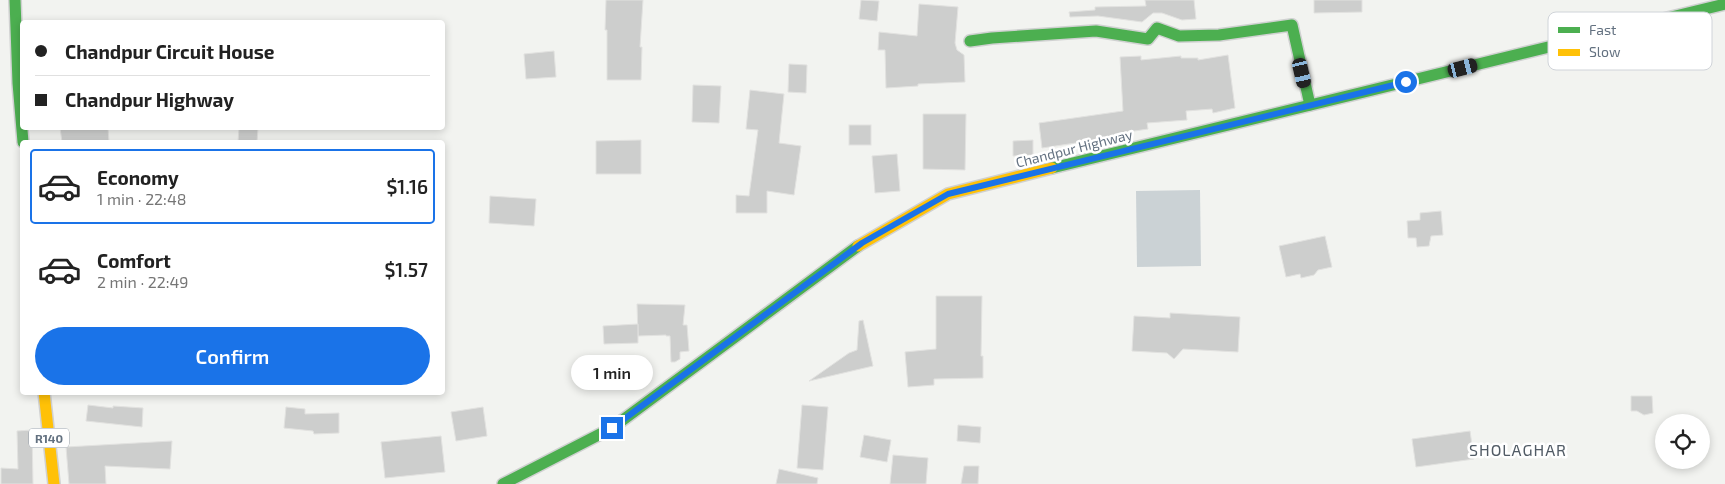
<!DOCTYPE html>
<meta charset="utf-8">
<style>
:root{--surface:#fff;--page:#f6f6f6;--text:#222;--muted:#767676;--line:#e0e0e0;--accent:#1a73e8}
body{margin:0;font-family:"Exo 2",sans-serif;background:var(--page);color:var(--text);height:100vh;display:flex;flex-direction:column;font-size:19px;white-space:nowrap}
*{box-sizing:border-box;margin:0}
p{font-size:16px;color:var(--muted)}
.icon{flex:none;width:28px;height:28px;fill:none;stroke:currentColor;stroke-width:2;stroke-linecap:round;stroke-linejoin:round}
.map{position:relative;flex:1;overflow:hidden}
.drawer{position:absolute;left:20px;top:140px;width:425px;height:255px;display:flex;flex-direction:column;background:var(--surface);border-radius:5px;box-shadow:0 2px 8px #0003}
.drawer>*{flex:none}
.banner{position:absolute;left:20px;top:20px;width:425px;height:110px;border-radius:5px;box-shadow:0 2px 8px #0003;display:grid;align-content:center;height:110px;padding:0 15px;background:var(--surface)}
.controls{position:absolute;left:1655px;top:414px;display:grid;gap:10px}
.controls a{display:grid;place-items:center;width:55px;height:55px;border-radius:50%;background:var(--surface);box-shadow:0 2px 8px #0003;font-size:25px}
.end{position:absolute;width:22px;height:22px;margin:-11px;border:6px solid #1a73e8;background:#fff;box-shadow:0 0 0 2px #fff}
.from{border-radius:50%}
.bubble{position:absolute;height:35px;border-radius:18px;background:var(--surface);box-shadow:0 2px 8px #0003;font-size:16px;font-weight:600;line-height:35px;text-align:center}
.car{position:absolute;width:15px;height:30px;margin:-15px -8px;border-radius:6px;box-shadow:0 0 4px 1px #0007;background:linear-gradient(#222 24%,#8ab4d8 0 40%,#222 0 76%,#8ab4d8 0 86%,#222 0)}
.banner b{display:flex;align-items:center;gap:18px;height:48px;font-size:19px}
.banner b+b{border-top:1px solid var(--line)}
.banner i{width:12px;height:12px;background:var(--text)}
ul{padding:9px 0 0;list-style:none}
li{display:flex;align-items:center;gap:15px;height:75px;margin:0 10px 8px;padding:0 5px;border:2px solid transparent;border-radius:5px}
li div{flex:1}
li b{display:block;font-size:19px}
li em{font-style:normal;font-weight:600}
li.active{border-color:var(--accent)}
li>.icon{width:45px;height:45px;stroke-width:1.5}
.primary-button{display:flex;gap:10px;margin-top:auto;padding:10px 15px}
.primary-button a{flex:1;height:58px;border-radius:30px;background:var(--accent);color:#fff;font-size:20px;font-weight:600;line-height:58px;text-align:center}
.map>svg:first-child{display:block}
.water{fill:#cbd2d5}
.building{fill:#cdcecd;stroke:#e2e2e0}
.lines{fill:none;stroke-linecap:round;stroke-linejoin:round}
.fast-casing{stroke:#d0d1d1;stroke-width:14}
.slow-casing{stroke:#d0d1d1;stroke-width:14}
.fast{stroke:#4caf50;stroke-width:11}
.slow{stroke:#ffc107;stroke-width:11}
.route{stroke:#1a73e8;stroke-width:6}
.labels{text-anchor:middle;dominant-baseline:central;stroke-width:5;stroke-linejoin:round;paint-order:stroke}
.shield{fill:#fff;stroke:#929ca6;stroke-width:1}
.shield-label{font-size:12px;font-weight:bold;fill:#637180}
.street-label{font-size:14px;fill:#637180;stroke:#fff}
.quarter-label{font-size:16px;letter-spacing:1px;fill:#515b65;stroke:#fff}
.key{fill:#fff;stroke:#d0d4d9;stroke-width:1}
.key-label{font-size:14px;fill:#637180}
</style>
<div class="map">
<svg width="1725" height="484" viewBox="0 0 1725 484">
<rect width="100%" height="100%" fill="#f2f3f0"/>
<path class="water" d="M1200,190l1,76 -64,1 -1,-76z"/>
<g class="building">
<path d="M606,0h37l-3,47h2l-1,33h-34v-50h-2z"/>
<path d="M861,0l18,1 -2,20 -18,-2z"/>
<path d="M1145,0h49l2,19 -14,1 -20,-7h-9l-11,9 -44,-6 -28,1 -1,-5 26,-2v-3l51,-1z"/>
<path d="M1314,0h48v12l-48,1z"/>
<path d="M919,4l39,3 -3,36 2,7 7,5 1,27 -47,2v2l-32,2 -1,-38h-7l1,-18 38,4z"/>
<path d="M554,51l2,26 -30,2 -2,-25z"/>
<path d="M1228,55l7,53 -22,5 -1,-4 -26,2 1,9 -40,3 1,6 -27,4v3l-5,1 -74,11 -3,-25 84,-12 -3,-54 21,-1v4l40,-4v2h17v2z"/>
<path d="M789,64l18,1 -1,28 -18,-1z"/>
<path d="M693,85l28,1 -2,37 -27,-1z"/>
<path d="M750,90l34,4 -5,49 22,3 -7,49 -27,-4v22h-31v-18l13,1 9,-66 -12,-1z"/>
<path d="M923,114h43l-1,56 -42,-1z"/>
<rect x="849" y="125" width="22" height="20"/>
<path d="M60,128h48l1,14h-47z"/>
<path d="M239,128h19l-1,14h-19z"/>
<path d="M641,140v34h-45v-33z"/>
<path d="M1033,140v15l-20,1v-15z"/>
<path d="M897,154l3,37 -25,2 -3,-37z"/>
<path d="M490,196l46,3 -2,27 -45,-3z"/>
<path d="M1441,211l2,24 -12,1 -2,10 -12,1 -1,-9h-8l-1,-17 13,-1v-7z"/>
<path d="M1325,236l7,31 -14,3 -4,5 -13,3 -1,-4 -14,3 -7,-31z"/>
<path d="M936,296h46l-1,60h2v22l-49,1v6l-26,2 -3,-35 31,-3z"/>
<path d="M637,304l48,1 -2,20h4l2,26 -9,1v7l-5,3h-4l-1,-26h-4v-1l-28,1z"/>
<path d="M1170,313l70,4 -2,35 -55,-3 -9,10 -7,-6 -35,-2 2,-35 36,2z"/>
<path d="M863,320l10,46 -64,15 40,-28 8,-3 2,-29z"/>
<path d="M638,324v19l-34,1 -1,-18z"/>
<path d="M1631,396h21l1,17 -9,2 -7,-4h-6z"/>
<path d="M88,405l25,3v-2l30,2 -1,19 -56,-6z"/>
<path d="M802,405l26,2 -5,63 -26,-2z"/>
<path d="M286,407l19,2v5l34,-1v20l-25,1 -1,-3 -29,-3z"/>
<path d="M483,407l4,29 -31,5 -5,-29z"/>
<path d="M958,425l23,2 -1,16 -23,-2z"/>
<path d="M32,430l1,54h-32v-16l17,1 -1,-38z"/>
<path d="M1470,431l4,28 -58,8 -4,-28z"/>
<path d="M864,435l27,5 -4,22 -27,-5z"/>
<path d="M441,436l4,36 -60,6 -4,-36z"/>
<path d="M172,441l-2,28 -65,-3 1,18h-37l-3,-37z"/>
<path d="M893,455l35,3 -2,26h-36z"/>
<path d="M964,466h15l-1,18h-17z"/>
<path d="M779,469l39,9 -1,6h-41z"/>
</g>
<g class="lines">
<g class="fast-casing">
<g id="fast">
<path d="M15,0l3,83 5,59"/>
<path d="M970,41l22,-3 104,-7 52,8 9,-11 22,8 40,-1 73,-10 18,80"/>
<path d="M1052,168l673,-164"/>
<path d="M503,484l109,-56 246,-182"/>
</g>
</g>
<g class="slow-casing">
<g id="slow">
<path d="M858,246l90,-52 104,-26"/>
<path d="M44,392l10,92"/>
</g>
</g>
<use href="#fast" class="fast"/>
<use href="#slow" class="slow"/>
</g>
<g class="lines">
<path class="route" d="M612,428l250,-185 86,-49 458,-112"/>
</g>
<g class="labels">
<rect class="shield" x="29" y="428.5" width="40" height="19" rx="4"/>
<g class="shield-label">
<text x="49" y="438">R140</text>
</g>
<g class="street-label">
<text transform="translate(1074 148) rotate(-14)">Chandpur Highway</text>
</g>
<g class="quarter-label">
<text x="1518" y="449">SHOLAGHAR</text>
</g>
</g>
<rect x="1548" y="12" width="164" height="58" rx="8" class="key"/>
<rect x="1558" y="27" width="22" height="6" fill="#4caf50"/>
<rect x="1558" y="49" width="22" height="7" fill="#ffc107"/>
<g class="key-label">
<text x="1589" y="35">Fast</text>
<text x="1589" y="57">Slow</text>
</g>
</svg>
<div class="controls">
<a><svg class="icon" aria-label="locate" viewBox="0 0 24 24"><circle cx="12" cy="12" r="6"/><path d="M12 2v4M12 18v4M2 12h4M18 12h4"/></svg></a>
</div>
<i class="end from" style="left:1406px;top:82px"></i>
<i class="end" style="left:612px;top:428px"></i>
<div class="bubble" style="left:571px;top:355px;width:82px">1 min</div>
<i class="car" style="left:1463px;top:68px;rotate:76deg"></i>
<i class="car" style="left:1302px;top:73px;rotate:167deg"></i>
<div class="banner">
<b><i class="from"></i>Chandpur Circuit House</b>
<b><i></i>Chandpur Highway</b>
</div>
<section class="drawer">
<ul>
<li class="active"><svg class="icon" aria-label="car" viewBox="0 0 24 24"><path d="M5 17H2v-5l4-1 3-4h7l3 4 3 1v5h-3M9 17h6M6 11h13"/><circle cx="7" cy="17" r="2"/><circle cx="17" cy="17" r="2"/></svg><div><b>Economy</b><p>1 min · 22:48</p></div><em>$1.16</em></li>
<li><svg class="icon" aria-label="car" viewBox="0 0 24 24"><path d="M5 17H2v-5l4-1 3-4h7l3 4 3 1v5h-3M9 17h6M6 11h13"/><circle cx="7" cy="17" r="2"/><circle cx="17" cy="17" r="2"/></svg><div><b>Comfort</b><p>2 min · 22:49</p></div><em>$1.57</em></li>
</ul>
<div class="primary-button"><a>Confirm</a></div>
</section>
</div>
